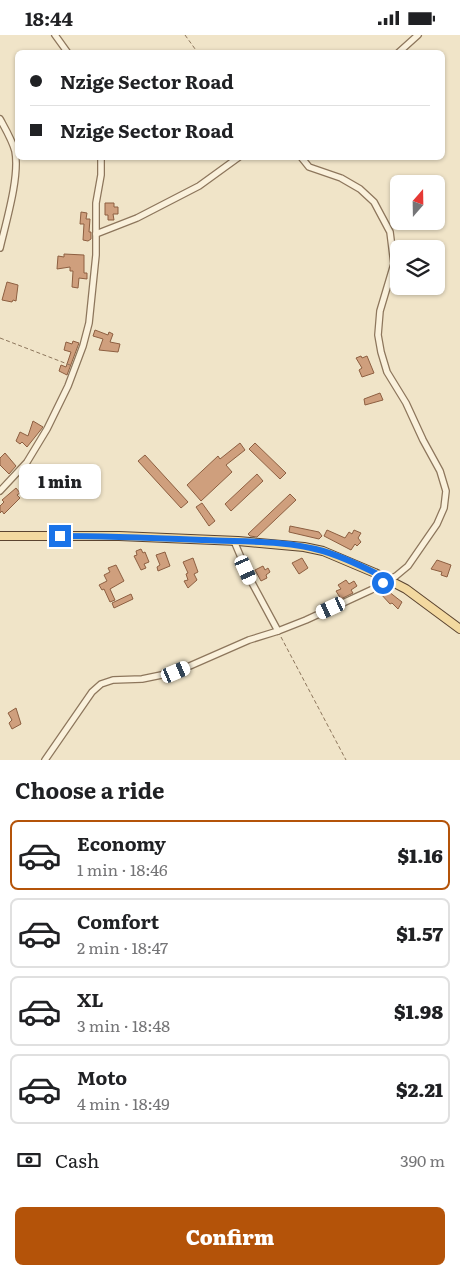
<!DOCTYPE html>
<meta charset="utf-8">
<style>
:root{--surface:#fff;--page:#f6f6f6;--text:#202124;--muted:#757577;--line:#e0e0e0;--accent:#b45309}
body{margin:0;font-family:Literata,serif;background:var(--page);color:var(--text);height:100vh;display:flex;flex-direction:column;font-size:19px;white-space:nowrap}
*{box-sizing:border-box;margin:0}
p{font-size:16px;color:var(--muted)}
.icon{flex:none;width:28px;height:28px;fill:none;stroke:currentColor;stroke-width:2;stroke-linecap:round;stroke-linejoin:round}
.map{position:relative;height:725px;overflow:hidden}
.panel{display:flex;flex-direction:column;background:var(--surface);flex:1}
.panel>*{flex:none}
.guide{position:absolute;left:15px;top:15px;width:430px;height:110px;border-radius:8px;box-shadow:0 1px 4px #0004;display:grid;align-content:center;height:110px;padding:0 15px;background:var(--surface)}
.needle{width:32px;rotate:20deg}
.tools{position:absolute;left:390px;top:140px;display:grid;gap:10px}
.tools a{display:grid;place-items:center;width:55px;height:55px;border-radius:8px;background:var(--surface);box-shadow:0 1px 4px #0004;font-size:25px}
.end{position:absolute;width:22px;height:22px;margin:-11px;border:6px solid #1a73e8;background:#fff;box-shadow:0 0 0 2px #fff}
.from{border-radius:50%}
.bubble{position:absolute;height:35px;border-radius:8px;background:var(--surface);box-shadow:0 1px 4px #0004;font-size:16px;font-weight:800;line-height:35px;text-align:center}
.car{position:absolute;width:15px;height:30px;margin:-15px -8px;border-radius:6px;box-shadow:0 0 4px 1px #0007;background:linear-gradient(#fff 24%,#345 0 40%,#fff 0 76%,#345 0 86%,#fff 0)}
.guide b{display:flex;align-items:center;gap:18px;height:48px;font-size:19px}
.guide b+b{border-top:1px solid var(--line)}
.guide i{width:12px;height:12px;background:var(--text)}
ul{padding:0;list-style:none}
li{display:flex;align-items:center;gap:15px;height:70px;margin:0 10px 8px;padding:0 5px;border:2px solid var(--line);border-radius:8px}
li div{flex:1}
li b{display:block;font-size:19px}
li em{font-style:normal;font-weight:800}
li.selected{border-color:var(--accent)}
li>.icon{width:45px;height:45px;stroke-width:1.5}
h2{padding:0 15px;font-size:22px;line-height:60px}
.pay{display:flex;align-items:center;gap:12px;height:55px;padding:0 15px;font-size:19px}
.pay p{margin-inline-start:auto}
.primary-button{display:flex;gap:10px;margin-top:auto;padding:10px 15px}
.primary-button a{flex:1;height:58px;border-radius:8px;background:var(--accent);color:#fff;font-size:20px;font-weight:800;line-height:58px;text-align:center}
.status{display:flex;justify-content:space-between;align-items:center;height:35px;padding:0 25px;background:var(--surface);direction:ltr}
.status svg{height:14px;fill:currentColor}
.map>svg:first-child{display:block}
.building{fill:#cf9f7d;stroke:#8d5f41}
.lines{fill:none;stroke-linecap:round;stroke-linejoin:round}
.minor-casing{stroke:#8d765c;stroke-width:8}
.major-casing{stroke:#5b4430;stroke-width:10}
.path{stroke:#8d765c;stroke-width:1;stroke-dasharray:4 2.5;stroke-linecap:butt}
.minor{stroke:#faf1dc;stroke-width:5.5}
.major{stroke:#f3d9a0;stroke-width:8}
.route{stroke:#1a73e8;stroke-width:6}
</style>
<div class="status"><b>18:44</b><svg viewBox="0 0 49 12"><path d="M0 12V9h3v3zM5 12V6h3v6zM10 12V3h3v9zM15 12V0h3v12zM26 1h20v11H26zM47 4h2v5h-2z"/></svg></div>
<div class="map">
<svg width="460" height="725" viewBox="0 0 460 725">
<rect width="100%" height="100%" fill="#f0e4c8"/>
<g class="building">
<path d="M105,168h9v4h4v7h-5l1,6h-6v-5h-3z"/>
<path d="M81,177l6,1 -1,6h4l-1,13h2v7l-3,2 -5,-1 1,-16h-4z"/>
<path d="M64,219l20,1v18h3v6l-8,-1 -1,10 -6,-1 1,-16h-3v-4l-13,2 1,-13 6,1z"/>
<path d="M7,247l11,3 -2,16 -3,-1 -1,2 -10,-2z"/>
<path d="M95,295l13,5 1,-3 4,2 -3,8 10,2 -2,8 -19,-2 4,-11 -10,-3z"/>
<path d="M73,306l6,2 -12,32 -8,-4 2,-6 5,2 5,-15 -7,-2 2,-8 6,2z"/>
<path d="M361,321l1,2 5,-2 7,17 -12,4 -3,-7 3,-2 -6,-10z"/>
<path d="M380,358l3,7 -18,5 -1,-6z"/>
<path d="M33,386l10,6 -16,20 -5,-5 -2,2 -4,-3 4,-9 8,4z"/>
<path d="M240,408l5,7 -19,15 6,7 -31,29 -14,-16 31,-29 2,3z"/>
<path d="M255,408l31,30 -6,6 -31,-30z"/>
<path d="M5,418l11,13 -7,8 -9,-9v-7z"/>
<path d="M145,420l43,47 -7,6 -43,-47z"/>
<path d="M257,439l6,7 -32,30 -6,-7z"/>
<path d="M16,453l4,5 -3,2 3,3 -16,16 -2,-3 -2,2v-7l4,-4 -2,-2z"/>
<path d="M290,459l6,6 -39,37 -7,-1 -2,-2z"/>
<path d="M202,468l13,18 -6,5 -13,-19z"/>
<path d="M290,491l29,6 3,4 -3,3 -30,-7z"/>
<path d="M327,495l18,8 4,-6 3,2 2,-4 7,3 -3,5 3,4 -4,4 -2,-2 -4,6 -27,-14z"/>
<path d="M141,514l2,4 2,-1 4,10 -5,2 2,4 -5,2 -7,-14 3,-1 -1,-4z"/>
<path d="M165,517l5,14 -12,5 -1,-4 3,-2 -4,-10z"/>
<path d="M193,523l5,14 -4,2 3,6 -9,8 -4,-7 4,-1 -2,-6 2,-1 -5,-11z"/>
<path d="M302,523l6,10 -9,6 -7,-11z"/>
<path d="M437,525l14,5 -4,12 -6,-2 1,-3 -11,-3z"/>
<path d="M116,530l8,16 -14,8 5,11 -5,2 -6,-13 -2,1 -3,-5 8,-4 -3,-6 6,-3 -2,-4z"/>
<path d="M263,531l2,4 3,-2 2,4 -4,3 1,3 -6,3 -6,-11z"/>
<path d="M346,545l3,4 5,-3 3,5 -6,4 2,3 -12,6 -5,-8 5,-2 -3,-4z"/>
<path d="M384,553l18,14 -4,7 -6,-6 -2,1 -10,-11z"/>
<path d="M131,559l2,5 -19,9 -2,-5z"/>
<path d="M16,673l5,16 -9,5 -3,-6 3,-3 -4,-7z"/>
</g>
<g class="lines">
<g class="minor-casing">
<g id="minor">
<path d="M55,0l13,18"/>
<path d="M398,18l20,-18"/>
<path d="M0,84c6,11 12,21 15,32 5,25 -9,71 -15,97"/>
<path d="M96,199l41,-16 62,-32 40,-29"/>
<path d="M0,456l27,-29 20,-33 21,-43 15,-40 6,-23 7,-68v-52l5,-28v-18"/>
<path d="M234,506l17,40 27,50"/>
<path d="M45,725l47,-68 9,-8 12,-4 29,-1 34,-7 73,-32 29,-9 28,-11 65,-30 25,-14 12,-10 29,-42 7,-16 2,-17 -6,-20 -17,-31 -17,-37 -19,-31 -6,-20 -3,-17 2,-24 14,-47 -4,-32 -16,-30 -14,-13 -19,-11 -32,-11 -8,-10"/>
</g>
</g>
<g class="major-casing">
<path id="major" d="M0,501h119l119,5 66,6 19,4 52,22 31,16 54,40"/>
</g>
<g class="path">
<path d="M185,0l13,18"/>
<path d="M0,303l70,27"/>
<path d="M281,602l65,123"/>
</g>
<use href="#minor" class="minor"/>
<use href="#major" class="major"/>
</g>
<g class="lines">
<path class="route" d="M60,501c48,0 96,2 145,4 38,2 81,0 118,11 23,7 45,18 66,29l-6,3"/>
</g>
</svg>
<div class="tools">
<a><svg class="needle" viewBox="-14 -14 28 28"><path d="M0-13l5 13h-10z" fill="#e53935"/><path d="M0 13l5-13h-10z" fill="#757577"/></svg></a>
<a><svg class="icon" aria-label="layers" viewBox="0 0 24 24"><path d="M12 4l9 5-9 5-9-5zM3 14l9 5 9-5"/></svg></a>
</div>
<i class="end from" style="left:383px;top:548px"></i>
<i class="end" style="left:60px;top:501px"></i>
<div class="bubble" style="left:19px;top:429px;width:82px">1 min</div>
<i class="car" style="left:246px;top:535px;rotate:156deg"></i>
<i class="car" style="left:331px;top:573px;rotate:245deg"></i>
<i class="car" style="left:176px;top:637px;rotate:67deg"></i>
<div class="guide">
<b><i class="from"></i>Nzige Sector Road</b>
<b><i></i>Nzige Sector Road</b>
</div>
</div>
<section class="panel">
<h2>Choose a ride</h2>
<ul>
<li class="selected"><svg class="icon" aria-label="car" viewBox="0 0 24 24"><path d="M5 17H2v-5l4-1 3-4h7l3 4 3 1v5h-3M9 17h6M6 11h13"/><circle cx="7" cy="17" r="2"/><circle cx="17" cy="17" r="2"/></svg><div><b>Economy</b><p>1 min · 18:46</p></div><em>$1.16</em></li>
<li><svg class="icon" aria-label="car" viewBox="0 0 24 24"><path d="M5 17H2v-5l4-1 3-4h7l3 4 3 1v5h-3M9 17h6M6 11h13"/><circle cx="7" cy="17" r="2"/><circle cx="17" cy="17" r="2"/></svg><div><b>Comfort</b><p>2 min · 18:47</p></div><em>$1.57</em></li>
<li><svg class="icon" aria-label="car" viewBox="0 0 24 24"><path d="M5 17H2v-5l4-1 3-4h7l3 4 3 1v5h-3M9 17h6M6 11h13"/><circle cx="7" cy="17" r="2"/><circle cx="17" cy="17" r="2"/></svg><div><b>XL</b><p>3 min · 18:48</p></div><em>$1.98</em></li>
<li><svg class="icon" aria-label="car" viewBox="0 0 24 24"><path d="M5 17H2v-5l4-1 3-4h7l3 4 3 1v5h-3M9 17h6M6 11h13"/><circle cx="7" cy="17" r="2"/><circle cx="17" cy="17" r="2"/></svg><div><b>Moto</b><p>4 min · 18:49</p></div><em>$2.21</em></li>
</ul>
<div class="pay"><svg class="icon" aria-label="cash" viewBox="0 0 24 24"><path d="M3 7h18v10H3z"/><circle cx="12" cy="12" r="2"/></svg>Cash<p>390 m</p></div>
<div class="primary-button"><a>Confirm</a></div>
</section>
